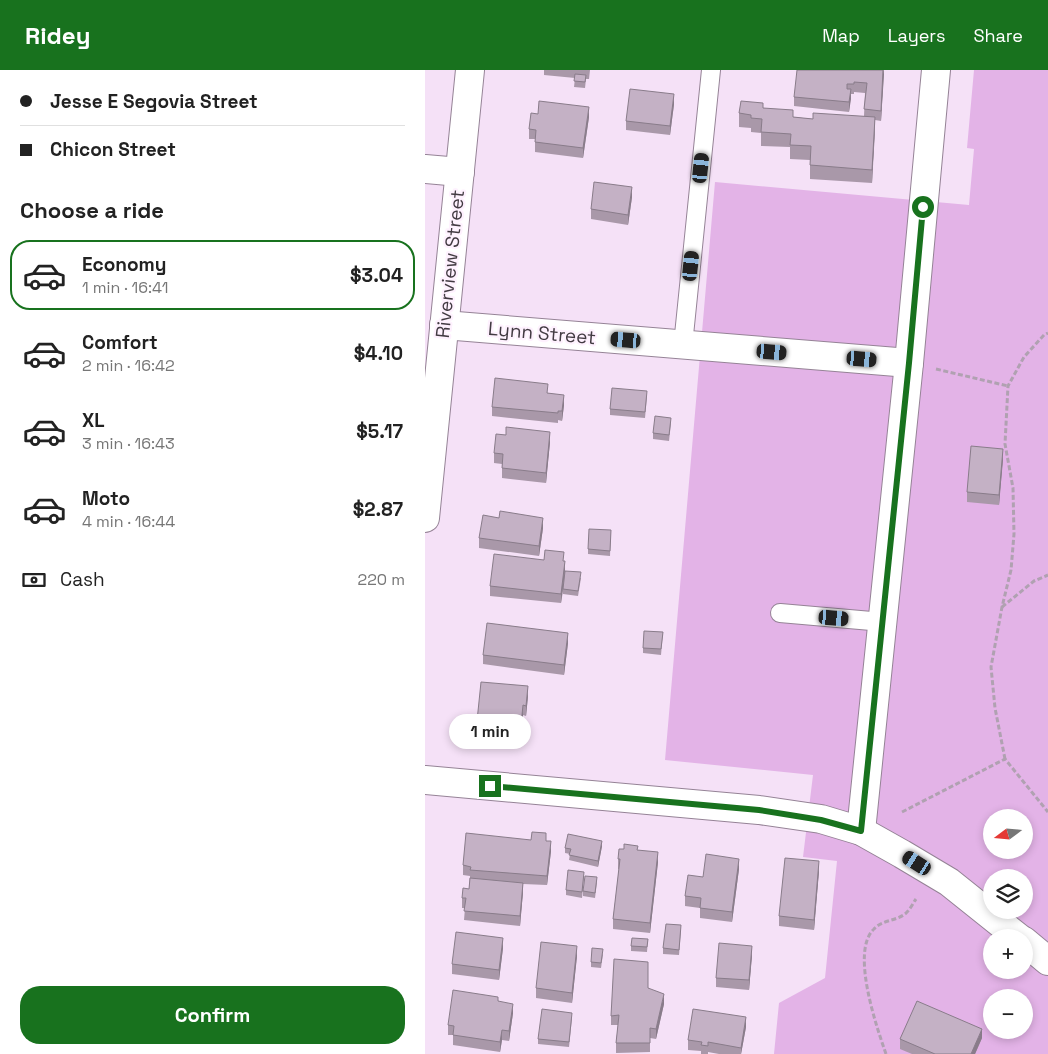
<!DOCTYPE html>
<meta charset="utf-8">
<style>
:root{--surface:#fff;--page:#f6f6f6;--text:#222;--muted:#767676;--line:#e0e0e0;--accent:#18721e}
body{margin:0;font-family:"Space Grotesk",sans-serif;background:var(--page);color:var(--text);height:100vh;display:flex;flex-direction:column;font-size:19px;white-space:nowrap}
*{box-sizing:border-box;margin:0}
p{font-size:16px;color:var(--muted)}
.icon{flex:none;width:28px;height:28px;fill:none;stroke:currentColor;stroke-width:2;stroke-linecap:round;stroke-linejoin:round}
.map{position:relative;flex:1;overflow:hidden}
.details{display:flex;flex-direction:column;background:var(--surface);width:425px}
.details>*{flex:none}
.banner{display:grid;align-content:center;height:110px;padding:0 20px;background:var(--surface)}
.needle{width:32px;rotate:254deg}
.tools{position:absolute;left:558px;top:739px;display:grid;gap:10px}
.tools a{display:grid;place-items:center;width:50px;height:50px;border-radius:50%;background:var(--surface);box-shadow:0 2px 8px #0003;font-size:25px}
.end{position:absolute;width:22px;height:22px;margin:-11px;border:6px solid #18721e;background:#fff;box-shadow:0 0 0 2px #fff}
.from{border-radius:50%}
.bubble{position:absolute;height:35px;border-radius:18px;background:var(--surface);box-shadow:0 2px 8px #0003;font-size:16px;font-weight:700;line-height:35px;text-align:center}
.car{position:absolute;width:15px;height:30px;margin:-15px -8px;border-radius:6px;box-shadow:0 0 4px 1px #0007;background:linear-gradient(#222 24%,#8ab4d8 0 40%,#222 0 76%,#8ab4d8 0 86%,#222 0)}
.banner b{display:flex;align-items:center;gap:18px;height:48px;font-size:19px}
.banner b+b{border-top:1px solid var(--line)}
.banner i{width:12px;height:12px;background:var(--text)}
ul{padding:0;list-style:none}
li{display:flex;align-items:center;gap:15px;height:70px;margin:0 10px 8px;padding:0 10px;border:2px solid transparent;border-radius:20px}
li div{flex:1}
li b{display:block;font-size:19px}
li em{font-style:normal;font-weight:700}
li.selected{border-color:var(--accent)}
li>.icon{width:45px;height:45px;stroke-width:1.5}
h2{padding:0 20px;font-size:22px;line-height:60px}
.pay{display:flex;align-items:center;gap:12px;height:55px;padding:0 20px;font-size:19px}
.pay p{margin-inline-start:auto}
.action{display:flex;gap:10px;margin-top:auto;padding:10px 20px}
.action a{flex:1;height:58px;border-radius:20px;background:var(--accent);color:#fff;font-size:20px;font-weight:700;line-height:58px;text-align:center}
header{display:flex;align-items:center;gap:30px;box-sizing:border-box;height:70px;padding:0 25px;background:var(--accent);color:#fff}
header strong{font-size:24px}
nav{display:flex;gap:28px;margin-inline-start:auto;font-size:18px}
main{display:flex;flex:1;min-height:0}
.map>svg:first-child{display:block}
.green{fill:#e3b3e7;fill-rule:evenodd}
.lines{fill:none;stroke-linecap:round;stroke-linejoin:round}
.lane-casing{stroke:#958396;stroke-width:20}
.street-casing{stroke:#958396;stroke-width:30}
.path{stroke:#b0a1b1;stroke-width:3;stroke-dasharray:5 2.5;stroke-linecap:butt}
.lane{stroke:#fff;stroke-width:18}
.street{stroke:#fff;stroke-width:28}
.wall{fill:#a998a9}
.shaded-wall{fill:#897c8a}
.building{fill:#c4b1c5;stroke:#897c8a}
.route{stroke:#18721e;stroke-width:6}
.labels{text-anchor:middle;dominant-baseline:central;stroke-width:4.5;stroke-linejoin:round;paint-order:stroke}
.street-label{font-size:19px;fill:#423a42;stroke:#fef1fe}
</style>
<header>
<strong>Ridey</strong>
<nav><a>Map</a><a>Layers</a><a>Share</a></nav>
</header>
<main>
<section class="details">
<div class="banner">
<b><i class="from"></i>Jesse E Segovia Street</b>
<b><i></i>Chicon Street</b>
</div>
<h2>Choose a ride</h2>
<ul>
<li class="selected"><svg class="icon" aria-label="car" viewBox="0 0 24 24"><path d="M5 17H2v-5l4-1 3-4h7l3 4 3 1v5h-3M9 17h6M6 11h13"/><circle cx="7" cy="17" r="2"/><circle cx="17" cy="17" r="2"/></svg><div><b>Economy</b><p>1 min · 16:41</p></div><em>$3.04</em></li>
<li><svg class="icon" aria-label="car" viewBox="0 0 24 24"><path d="M5 17H2v-5l4-1 3-4h7l3 4 3 1v5h-3M9 17h6M6 11h13"/><circle cx="7" cy="17" r="2"/><circle cx="17" cy="17" r="2"/></svg><div><b>Comfort</b><p>2 min · 16:42</p></div><em>$4.10</em></li>
<li><svg class="icon" aria-label="car" viewBox="0 0 24 24"><path d="M5 17H2v-5l4-1 3-4h7l3 4 3 1v5h-3M9 17h6M6 11h13"/><circle cx="7" cy="17" r="2"/><circle cx="17" cy="17" r="2"/></svg><div><b>XL</b><p>3 min · 16:43</p></div><em>$5.17</em></li>
<li><svg class="icon" aria-label="car" viewBox="0 0 24 24"><path d="M5 17H2v-5l4-1 3-4h7l3 4 3 1v5h-3M9 17h6M6 11h13"/><circle cx="7" cy="17" r="2"/><circle cx="17" cy="17" r="2"/></svg><div><b>Moto</b><p>4 min · 16:44</p></div><em>$2.87</em></li>
</ul>
<div class="pay"><svg class="icon" aria-label="cash" viewBox="0 0 24 24"><path d="M3 7h18v10H3z"/><circle cx="12" cy="12" r="2"/></svg>Cash<p>220 m</p></div>
<div class="action"><a>Confirm</a></div>
</section>
<div class="map">
<svg width="623" height="984" viewBox="0 0 623 984">
<rect width="100%" height="100%" fill="#f5e1f7"/>
<path class="green" d="M549,0h74v984h-274l5,-51 46,-25 12,-117 -34,-4 10,-82 -148,-15 50,-578 254,23 5,-56 -7,-1zM566,748h33v32h-33zM566,808h33v32h-33zM566,868h33v32h-33zM566,928h33v32h-33z"/>
<g class="lines">
<g class="lane-casing">
<g id="lane">
<path d="M258,275l28,-275"/>
<path d="M355,543l103,9"/>
</g>
</g>
<g class="street-casing">
<g id="street">
<path d="M0,99l35,3"/>
<path d="M19,255l465,38"/>
<path d="M0,448l45,-448"/>
<path d="M0,710l334,30 62,9 40,12 41,23 47,28 70,56"/>
<path d="M436,761l48,-468 27,-293"/>
<path d="M599,871l24,20"/>
</g>
</g>
<g class="path">
<path d="M511,299l72,17"/>
<path d="M577,537l32,-26 14,-6"/>
<path d="M580,689l-10,-51 -4,-41 11,-60 9,-37 3,-36 -1,-46 -8,-44 3,-58 16,-29 20,-22 4,-2"/>
<path d="M477,742l103,-53 43,53"/>
<path d="M461,984c-9,-26 -36,-103 -12,-125 8,-9 22,-8 31,-15 5,-4 8,-11 11,-15"/>
</g>
<use href="#lane" class="lane"/>
<use href="#street" class="street"/>
</g>
<g class="wall">
<path d="M119,0h46l-1,9h-3l-1,9 -11,-1 1,-9 -31,-3z"/>
<path d="M459,0l-3,51 -6,-1 -3,63 -62,-4v-19l-20,-1v-12l-29,-1v-13l-10,-1v-4l-12,-1v-14l24,-5 30,9 20,2 51,-3 1,-23 -11,-1v2h-3l-2,18 -55,-6v-9z"/>
<path d="M249,34l-4,31 -44,-5v-9z"/>
<path d="M164,47l-6,41 -48,-6v-13h-6v-10z"/>
<path d="M207,127l-4,28 -37,-6v-10z"/>
<path d="M123,323l16,12 -2,16 -4,-1v3l-66,-7v-9z"/>
<path d="M222,326l-2,22 -35,-3v-6z"/>
<path d="M246,353l-2,18 -16,-2v-6z"/>
<path d="M125,372l-4,41 -44,-5v-14l-8,-1v-10z"/>
<path d="M578,389l-4,46 -32,-3v-10z"/>
<path d="M118,458l-4,28 -60,-8v-10z"/>
<path d="M186,460l-1,26 -22,-2v-5z"/>
<path d="M119,490l20,1 1,10 16,7 -3,18 -15,-2v-3l-2,12 -71,-7v-10z"/>
<path d="M238,562l-2,23 -18,-2v-5z"/>
<path d="M143,573l-4,32 -81,-11v-9z"/>
<path d="M103,626l-2,20 -3,-1 -2,20 -44,-4v-10z"/>
<path d="M121,771l5,10 -4,34 -24,-1v8l-3,34 -56,-6 1,-12h-3v-10l7,-9 1,-13 -7,-1v-10z"/>
<path d="M177,776l-4,21 -29,-7 1,-6 -5,-1v-5z"/>
<path d="M213,780l20,12 -8,71 -37,-4v-10l6,-50h-1v-10z"/>
<path d="M314,799l-7,53 -32,-4v-10l-15,-2v-10l18,-19z"/>
<path d="M394,801l-5,59 -35,-4v-10z"/>
<path d="M159,807l-2,21 -16,-3v-5z"/>
<path d="M172,812l-2,16 -12,-2v-5z"/>
<path d="M256,860l-2,25 -16,-1v-6z"/>
<path d="M223,869l-1,13 -16,-1v-5z"/>
<path d="M78,878l-4,32 -47,-6v-10z"/>
<path d="M178,884l-2,14 -10,-1v-5z"/>
<path d="M327,885l-3,35 -33,-3v-9z"/>
<path d="M152,886l-5,47 -36,-5v-10z"/>
<path d="M223,918l16,16 -8,35 -6,-1v14l-34,1v-10l2,-18h-7v-9z"/>
<path d="M73,931l15,12 -4,28 -7,-1 -2,12 -47,-7v-10h-5v-10z"/>
<path d="M147,948l-3,29 -31,-3v-5z"/>
<path d="M321,957l-5,27h-22l-11,-2v2h-7v-3l-13,-1v-10z"/>
<path d="M557,968l-7,16h-63l-12,-5v-10z"/>
</g>
<g class="shaded-wall">
<path d="M458,0l1,4 -3,47v-10z"/>
<path d="M426,19v10l-2,13v-10z"/>
<path d="M249,24v10l-4,31v-9z"/>
<path d="M164,37v10l-6,41v-10z"/>
<path d="M450,47v14l-3,52v-13z"/>
<path d="M207,117v10l-4,28v-10z"/>
<path d="M139,325v10l-2,16v-10z"/>
<path d="M125,362v10l-4,41v-10z"/>
<path d="M578,379v10l-4,46v-10z"/>
<path d="M118,448v10l-4,28v-10z"/>
<path d="M140,491v10l-4,32v-9z"/>
<path d="M143,563v10l-4,32v-10z"/>
<path d="M103,616v10l-2,20v-10z"/>
<path d="M98,635v10l-2,20v-10z"/>
<path d="M126,771v10l-4,34v-9z"/>
<path d="M177,771v5l-4,21v-6z"/>
<path d="M233,782v10l-8,71v-10z"/>
<path d="M314,789v10l-7,53v-10z"/>
<path d="M394,791v10l-5,59v-10z"/>
<path d="M98,813v9l-3,34v-10z"/>
<path d="M78,868v10l-4,32v-10z"/>
<path d="M152,876v10l-5,47v-10z"/>
<path d="M327,876v9l-3,35v-10z"/>
<path d="M239,924v10l-8,35v-10z"/>
<path d="M88,934v9l-4,28v-10z"/>
<path d="M321,947v10l-5,27v-6z"/>
<path d="M557,959v9l-7,16h-4z"/>
<path d="M77,960v10l-2,12v-10z"/>
</g>
<g class="building">
<path d="M372,0h86l-2,41 -17,-2 3,-26 -13,-1v2h-7v5h4l-2,13 -55,-5z"/>
<path d="M150,4l11,1 -1,7 -11,-1z"/>
<path d="M205,19l44,5 -4,32 -44,-5z"/>
<path d="M114,31l50,6 -6,41 -48,-6 1,-12 -7,-1 2,-16 7,1z"/>
<path d="M316,31l22,2v5l30,2v7l20,2v-6l62,4 -3,53 -62,-5 1,-19 -21,-1 1,-11 -30,-2 1,-13 -11,-1v-3l-12,-2z"/>
<path d="M169,112l38,5 -4,28 -37,-6z"/>
<path d="M70,308l53,6 -1,9 17,2 -2,16h-4v2l-66,-6z"/>
<path d="M187,318l35,3 -2,21 -35,-3z"/>
<path d="M230,346l16,2 -2,17 -16,-2z"/>
<path d="M81,357l44,5 -4,41 -44,-5 1,-14 -9,-1 2,-19 10,1z"/>
<path d="M546,376l32,3 -4,46 -32,-3z"/>
<path d="M75,441l43,7 -4,28 -60,-8 4,-23 16,3z"/>
<path d="M164,459l22,1 -1,21 -22,-2z"/>
<path d="M120,480l19,2 -1,9h2l-4,33 -71,-8 4,-32 50,6z"/>
<path d="M140,501l16,1 -3,19 -15,-2z"/>
<path d="M62,553l81,10 -4,32 -81,-10z"/>
<path d="M219,561l19,1 -2,17 -18,-1z"/>
<path d="M56,612l47,4 -2,20 -3,-1 -2,20 -44,-4z"/>
<path d="M107,762l14,1v8h5l-4,35 -77,-6 1,-3 -8,-2 3,-32 65,7z"/>
<path d="M143,764l34,7 -4,20 -29,-6 2,-6 -6,-1z"/>
<path d="M199,774l14,2 -1,4 21,2 -8,71 -37,-4 7,-60h-2l1,-10h5z"/>
<path d="M281,784l33,5 -7,53 -32,-4 1,-10 -16,-2 3,-21 15,2z"/>
<path d="M360,788l34,3 -5,59 -35,-4z"/>
<path d="M143,800l16,2 -2,20 -16,-2z"/>
<path d="M160,806l12,1 -2,16 -12,-2z"/>
<path d="M45,808l53,5 -3,33 -56,-5 2,-13h-4l1,-10 6,1z"/>
<path d="M241,854l15,1 -2,25 -16,-2z"/>
<path d="M31,862l47,6 -4,32 -47,-6z"/>
<path d="M207,868l16,1 -1,8 -16,-1z"/>
<path d="M116,872l36,4 -5,47 -36,-5z"/>
<path d="M294,873l33,3 -3,34 -33,-2z"/>
<path d="M167,878l11,1 -2,14 -10,-1z"/>
<path d="M189,889l34,3v26l16,6 -8,35 -6,-1v15h-34l3,-28 -8,1z"/>
<path d="M28,920l45,7v4l15,3 -4,27 -7,-1 -2,12 -47,-7 1,-9 -6,-1z"/>
<path d="M492,931l65,28 -11,25h-36l-35,-15z"/>
<path d="M117,939l30,4 -3,29 -31,-3z"/>
<path d="M268,939l53,8 -5,31 -33,-6v4l-7,-1 1,-3 -14,-2z"/>
</g>
<g class="lines">
<path class="route" d="M65,716l269,24 62,10 40,11 48,-468 14,-156"/>
</g>
<g class="labels">
<g class="street-label">
<text transform="translate(25 194) rotate(-84)">Riverview Street</text>
<text transform="translate(117 263) rotate(5)">Lynn Street</text>
</g>
</g>
</svg>
<div class="tools">
<a><svg class="needle" viewBox="-14 -14 28 28"><path d="M0-13l5 13h-10z" fill="#e53935"/><path d="M0 13l5-13h-10z" fill="#767676"/></svg></a>
<a><svg class="icon" aria-label="layers" viewBox="0 0 24 24"><path d="M12 4l9 5-9 5-9-5zM3 14l9 5 9-5"/></svg></a>
<a>+</a>
<a>−</a>
</div>
<i class="end from" style="left:498px;top:137px"></i>
<i class="end" style="left:65px;top:716px"></i>
<div class="bubble" style="left:24px;top:644px;width:82px">1 min</div>
<i class="car" style="left:276px;top:98px;rotate:6deg"></i>
<i class="car" style="left:266px;top:196px;rotate:6deg"></i>
<i class="car" style="left:201px;top:270px;rotate:275deg"></i>
<i class="car" style="left:347px;top:282px;rotate:95deg"></i>
<i class="car" style="left:437px;top:289px;rotate:95deg"></i>
<i class="car" style="left:409px;top:548px;rotate:95deg"></i>
<i class="car" style="left:492px;top:793px;rotate:302deg"></i>
</div>
</main>
